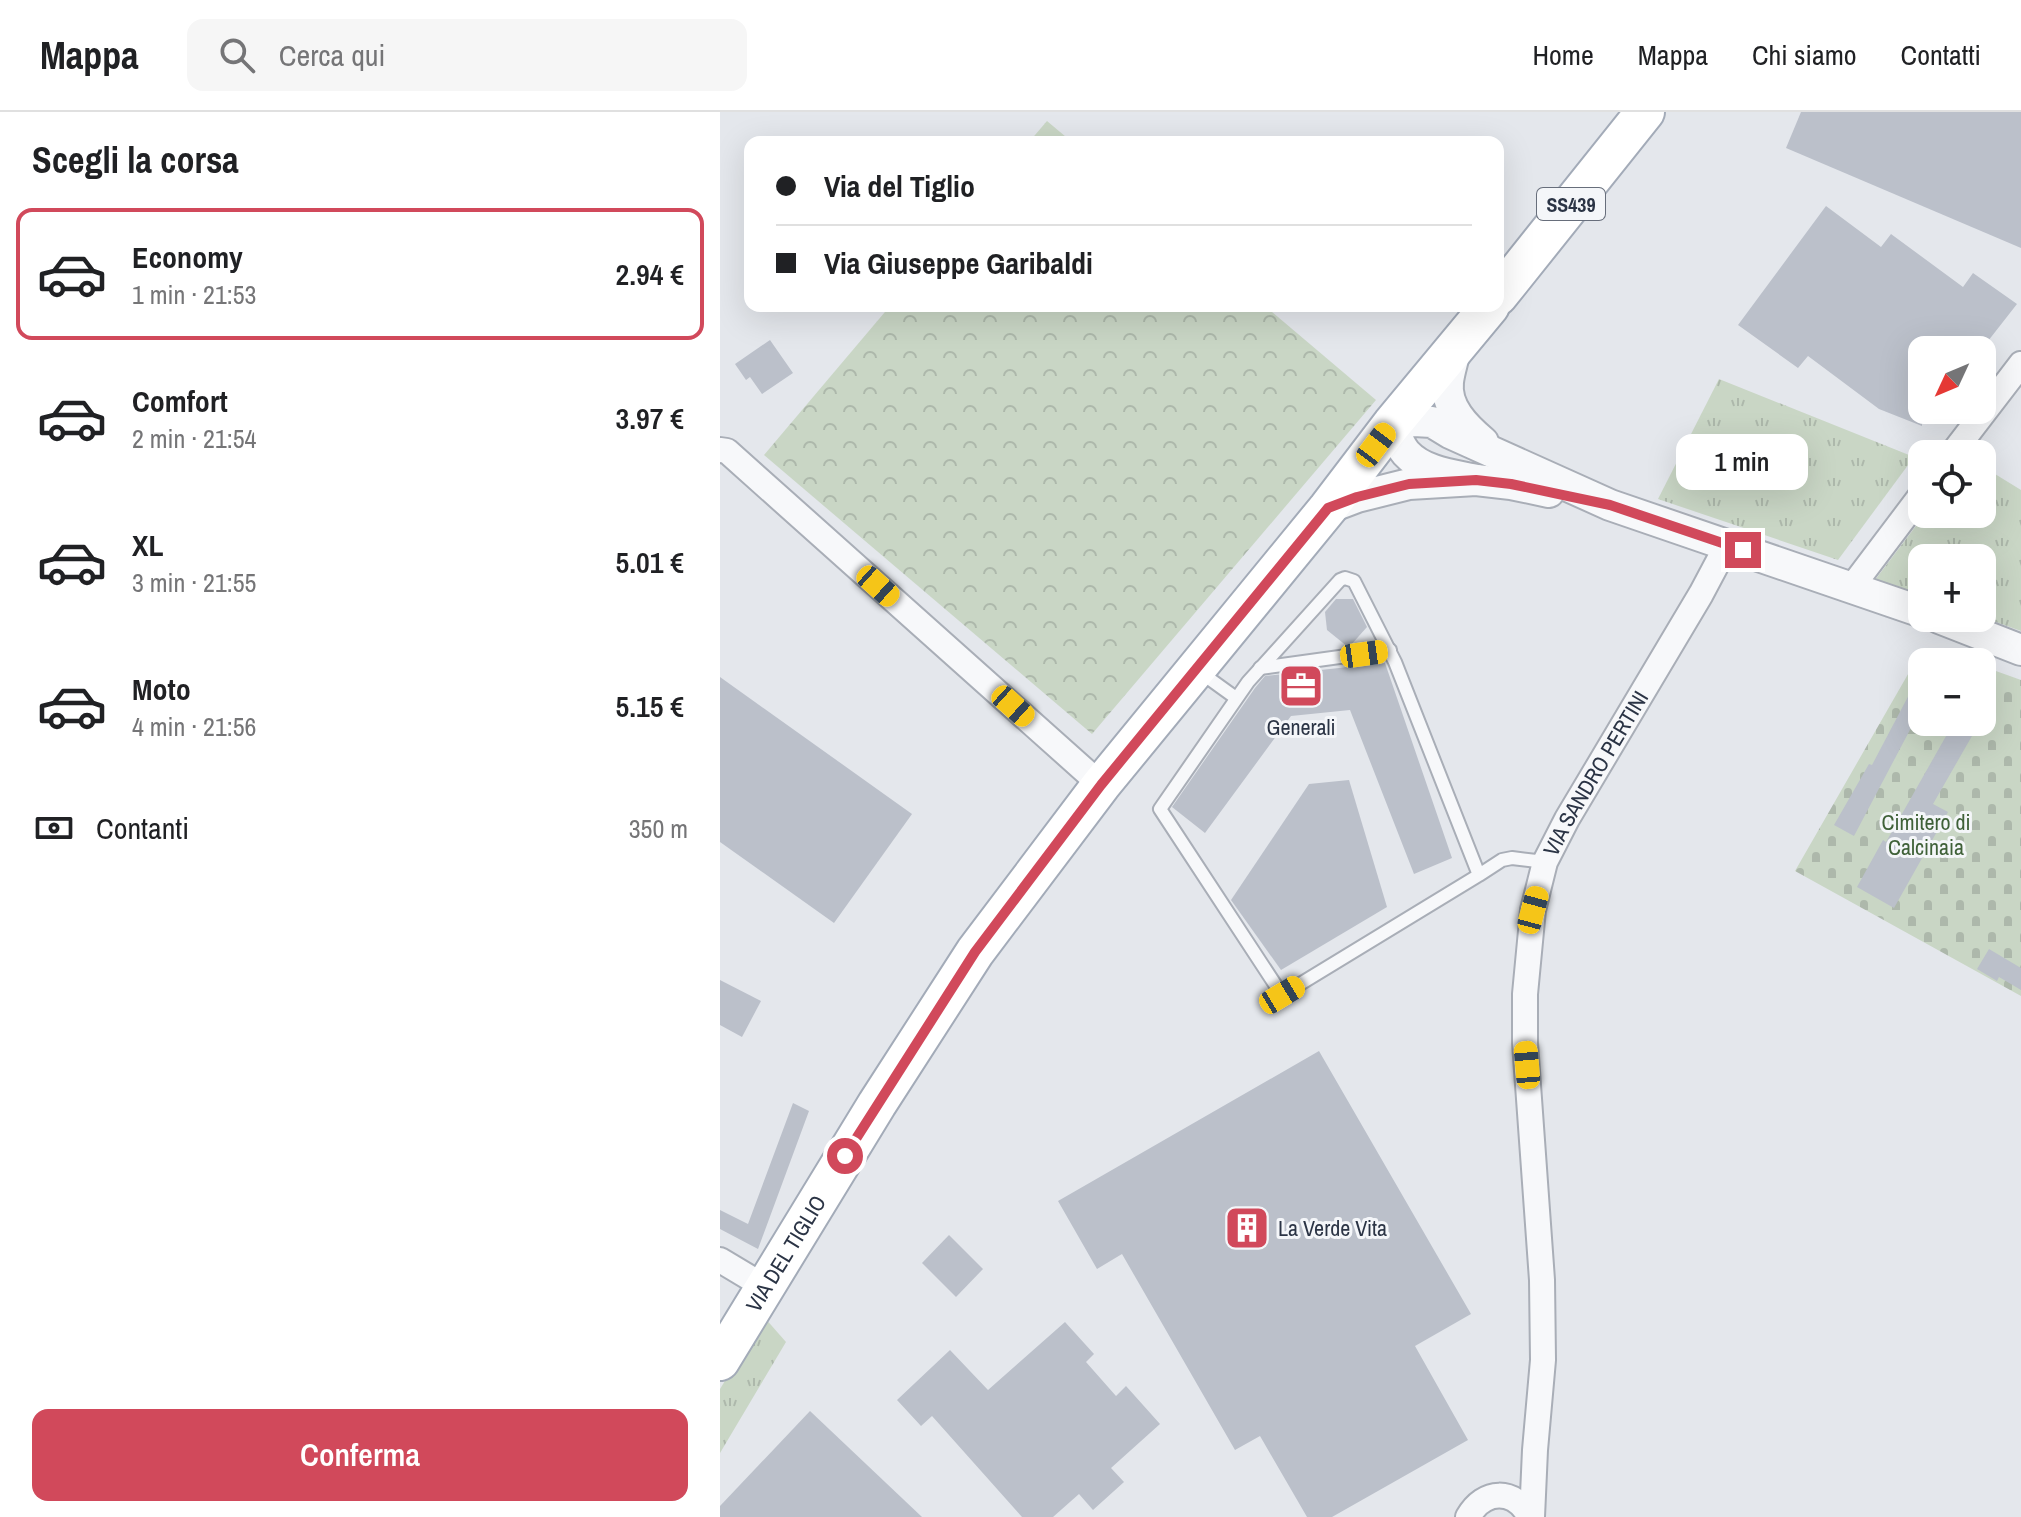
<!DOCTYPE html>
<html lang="it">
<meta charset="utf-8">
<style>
:root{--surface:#fff;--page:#f6f6f6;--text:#202124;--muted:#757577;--line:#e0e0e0;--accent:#d1495b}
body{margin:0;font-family:"Archivo Narrow",sans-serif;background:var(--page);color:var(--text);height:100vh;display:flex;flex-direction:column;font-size:30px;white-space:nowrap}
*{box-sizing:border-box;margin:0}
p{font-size:26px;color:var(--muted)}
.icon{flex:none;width:44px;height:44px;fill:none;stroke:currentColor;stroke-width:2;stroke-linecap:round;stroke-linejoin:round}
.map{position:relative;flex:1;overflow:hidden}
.panel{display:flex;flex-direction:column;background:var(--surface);width:720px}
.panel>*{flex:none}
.banner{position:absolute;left:24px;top:24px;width:760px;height:176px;border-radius:16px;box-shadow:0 8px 32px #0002;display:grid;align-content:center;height:176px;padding:0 32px;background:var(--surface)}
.needle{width:52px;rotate:226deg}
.buttons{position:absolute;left:1188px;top:224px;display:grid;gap:16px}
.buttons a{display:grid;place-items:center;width:88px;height:88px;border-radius:16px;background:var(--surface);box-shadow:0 8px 32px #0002;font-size:40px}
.end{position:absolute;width:36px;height:36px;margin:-18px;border:10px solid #d1495b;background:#fff;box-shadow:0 0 0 4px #fff}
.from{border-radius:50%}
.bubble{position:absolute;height:56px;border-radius:16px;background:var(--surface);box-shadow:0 8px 32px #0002;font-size:26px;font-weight:600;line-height:56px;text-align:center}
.car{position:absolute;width:24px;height:48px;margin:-24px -12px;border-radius:10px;box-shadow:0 0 6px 2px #0007;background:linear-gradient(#f5c518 24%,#345 0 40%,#f5c518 0 76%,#345 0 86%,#f5c518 0)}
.banner b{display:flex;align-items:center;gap:28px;height:76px;font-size:30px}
.banner b+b{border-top:2px solid var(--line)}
.banner i{width:20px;height:20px;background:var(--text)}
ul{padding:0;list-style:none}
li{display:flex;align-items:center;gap:24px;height:132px;margin:0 16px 12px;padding:0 16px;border:4px solid transparent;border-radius:16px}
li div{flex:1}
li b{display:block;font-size:30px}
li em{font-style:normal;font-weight:600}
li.active{border-color:var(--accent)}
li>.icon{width:72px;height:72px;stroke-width:1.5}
h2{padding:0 32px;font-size:36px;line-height:96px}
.pay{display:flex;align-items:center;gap:20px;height:88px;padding:0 32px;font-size:30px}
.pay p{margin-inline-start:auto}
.action{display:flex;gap:16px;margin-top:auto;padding:16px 32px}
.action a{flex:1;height:92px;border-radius:16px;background:var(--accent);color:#fff;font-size:32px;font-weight:600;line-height:92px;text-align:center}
header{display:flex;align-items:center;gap:48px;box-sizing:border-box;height:112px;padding:0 40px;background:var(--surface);border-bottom:2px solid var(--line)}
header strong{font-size:38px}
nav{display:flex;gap:44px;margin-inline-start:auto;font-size:28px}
.search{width:560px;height:72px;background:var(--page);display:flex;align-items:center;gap:20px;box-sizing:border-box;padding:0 28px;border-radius:16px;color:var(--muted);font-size:30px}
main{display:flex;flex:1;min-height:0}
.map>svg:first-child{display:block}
.grass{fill:url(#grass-tufts)}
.forest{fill:url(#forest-crowns)}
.cemetery{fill:url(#cemetery-stones)}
.building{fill:#bbc0ca}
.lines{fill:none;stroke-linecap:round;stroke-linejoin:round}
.service-casing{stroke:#a9aeb7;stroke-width:16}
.minor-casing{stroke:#a9aeb7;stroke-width:28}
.tertiary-casing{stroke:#a9aeb7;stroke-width:34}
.primary-casing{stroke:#a3abb8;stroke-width:42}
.service{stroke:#f7f8fa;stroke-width:12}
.minor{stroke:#f7f8fa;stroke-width:24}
.tertiary{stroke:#f7f8fa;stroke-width:30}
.primary{stroke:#fff;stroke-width:38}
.route{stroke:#d1495b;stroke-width:10}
.labels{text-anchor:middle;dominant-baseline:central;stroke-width:6;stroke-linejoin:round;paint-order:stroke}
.shield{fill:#f4f6f9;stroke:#676e7b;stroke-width:2}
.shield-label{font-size:20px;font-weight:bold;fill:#2b3445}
.poi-label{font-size:22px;fill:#2b3445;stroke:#f4f6f9}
.street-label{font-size:22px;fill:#2b3445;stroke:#f4f6f9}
.park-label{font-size:22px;fill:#3f6138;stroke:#f4f6f9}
</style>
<header>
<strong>Mappa</strong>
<div class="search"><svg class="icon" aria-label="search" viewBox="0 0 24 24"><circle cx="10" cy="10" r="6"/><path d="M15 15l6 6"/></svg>Cerca qui</div>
<nav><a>Home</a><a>Mappa</a><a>Chi siamo</a><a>Contatti</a></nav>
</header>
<main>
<section class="panel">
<h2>Scegli la corsa</h2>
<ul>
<li class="active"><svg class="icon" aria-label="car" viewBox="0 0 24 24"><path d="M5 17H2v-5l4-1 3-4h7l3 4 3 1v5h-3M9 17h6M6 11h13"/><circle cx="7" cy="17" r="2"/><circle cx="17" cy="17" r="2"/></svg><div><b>Economy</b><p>1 min · 21:53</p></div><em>2.94 €</em></li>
<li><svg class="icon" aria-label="car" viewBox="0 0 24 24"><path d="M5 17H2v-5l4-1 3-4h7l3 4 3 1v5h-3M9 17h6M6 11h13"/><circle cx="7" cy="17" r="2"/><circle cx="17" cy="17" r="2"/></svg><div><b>Comfort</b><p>2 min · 21:54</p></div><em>3.97 €</em></li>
<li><svg class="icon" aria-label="car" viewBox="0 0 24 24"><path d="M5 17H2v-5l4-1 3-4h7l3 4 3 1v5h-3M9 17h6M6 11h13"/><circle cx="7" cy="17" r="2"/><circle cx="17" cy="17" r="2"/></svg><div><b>XL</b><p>3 min · 21:55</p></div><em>5.01 €</em></li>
<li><svg class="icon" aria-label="car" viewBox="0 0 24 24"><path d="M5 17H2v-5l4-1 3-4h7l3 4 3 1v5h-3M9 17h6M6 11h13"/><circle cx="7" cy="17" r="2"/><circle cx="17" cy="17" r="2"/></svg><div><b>Moto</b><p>4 min · 21:56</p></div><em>5.15 €</em></li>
</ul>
<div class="pay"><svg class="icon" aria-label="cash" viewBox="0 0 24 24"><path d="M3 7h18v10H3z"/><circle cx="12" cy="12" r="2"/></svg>Contanti<p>350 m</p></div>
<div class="action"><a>Conferma</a></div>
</section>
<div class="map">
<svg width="1301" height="1405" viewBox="0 0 1301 1405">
<defs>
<pattern id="grass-tufts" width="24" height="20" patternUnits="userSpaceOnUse" patternTransform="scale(2)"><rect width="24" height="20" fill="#c9d6c5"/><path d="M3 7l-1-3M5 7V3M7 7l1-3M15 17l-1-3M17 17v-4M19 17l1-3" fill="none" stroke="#adb8ab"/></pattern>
<pattern id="forest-crowns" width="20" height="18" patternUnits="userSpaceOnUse" patternTransform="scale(2)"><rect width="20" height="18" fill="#c9d6c5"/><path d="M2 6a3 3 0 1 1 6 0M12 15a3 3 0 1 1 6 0" fill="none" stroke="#adb8ab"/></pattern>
<pattern id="cemetery-stones" width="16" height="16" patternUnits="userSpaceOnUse" patternTransform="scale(2)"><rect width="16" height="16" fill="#c9d6c5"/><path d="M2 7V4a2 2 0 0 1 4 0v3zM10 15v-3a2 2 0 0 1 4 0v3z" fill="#adb8ab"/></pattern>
</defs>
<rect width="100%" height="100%" fill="#e4e7ec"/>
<g class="grass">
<path d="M999,267l195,78 -76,103 -180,-61z"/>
<path d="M1262,354l39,24v141l-39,-14v-59h-60v38l-47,-16 50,-66h57z"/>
<path d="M44,1205l22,25 -66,111v-64z"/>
</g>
<g class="forest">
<path d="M327,9l25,21h-43z"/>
<path d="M170,194h375l111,94 -284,334 -328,-279z"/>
</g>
<path class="cemetery" d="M1203,536l44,14h-45v60h60v-56l39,14v316l-226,-125z"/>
<g class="building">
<path d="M1081,0h220v136l-235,-100z"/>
<path d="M1106,94l55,41 10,-13 72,53 10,-14 44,31 -36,46h-59v76l-43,-17 -71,-53 -10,12 -60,-43z"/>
<path d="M50,228l23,33 -31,21 -12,-17 -4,3 -11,-16z"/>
<path d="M616,487h17l14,28 -17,19 -2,1 -21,-17 -2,-18z"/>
<path d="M665,551l67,195 -38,16 -64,-164 -59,6 -86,117 -33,-26 83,-119 10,-12z"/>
<path d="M1202,558v37l-68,129 -20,-11 35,-61 3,1z"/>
<path d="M0,565l192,137 -78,109 -114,-81z"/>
<path d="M1234,610h26l-47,82 15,8 -54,96 -37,-21 26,-47 3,2z"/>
<path d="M629,668l38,127 -106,63 -50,-70 78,-116z"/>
<path d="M1269,837l32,19v22l-22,-13 -2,4 -20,-12z"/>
<path d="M0,868l41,21 -19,36 -22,-12z"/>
<path d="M599,939l152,263 -56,32 53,94 -136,77h-25l-47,-81 -25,14 -113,-196 -25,15 -39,-68z"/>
<path d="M73,991l16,8 -51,138 -38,-20v-19l28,14z"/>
<path d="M229,1123l34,34 -27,28 -34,-34z"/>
<path d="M345,1210l29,32 -8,8 30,34 10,-10 34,38 -49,44 13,14 -31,28 -14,-16 -26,23h-31l-90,-101 -11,10 -24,-26 53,-50 38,40z"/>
<path d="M90,1299l112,106h-202v-11z"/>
</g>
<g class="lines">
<g class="service-casing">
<g id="service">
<path d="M540,556l130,-18"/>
<path d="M480,560l36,26"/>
<path d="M759,763l-84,-213 -41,-81 -9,-3 -5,2 -92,102 -88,127 122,186 197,-120 23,-15 10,-2 33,4"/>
</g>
</g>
<g class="minor-casing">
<g id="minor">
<path d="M0,338l7,1 374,334"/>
<path d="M1232,342l69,-90"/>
<path d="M1131,476l71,-94"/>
<path d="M0,1148l45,27"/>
<path d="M748,1405c16,-28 46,-29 62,0"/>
<path id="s1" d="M812,1405l3,-67 8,-90 -1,-80 -17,-237v-49l8,-84 12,-48 22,-43 134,-225 26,-49"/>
</g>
</g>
<g class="tertiary-casing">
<g id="tertiary">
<path d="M735,238c-2,11 -6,22 -7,32 -3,25 17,45 35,60"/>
<path d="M756,368c-23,-5 -53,-8 -70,-27 -7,-8 -10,-19 -14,-29l22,-3 18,1 18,11 160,72 312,107"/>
<path d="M608,396l29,-11 52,-13 67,-4 35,4 38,8"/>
<path d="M1219,506l82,32"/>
</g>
</g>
<g class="primary-casing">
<g id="primary">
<path d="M778,184l147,-184"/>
<path id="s2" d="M0,1249l157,-257 98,-152 126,-167 227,-277 64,-84 98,-118"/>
</g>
</g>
<use href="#service" class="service"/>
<use href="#minor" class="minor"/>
<use href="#tertiary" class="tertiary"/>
<use href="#primary" class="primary"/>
</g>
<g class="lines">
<path class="route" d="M125,1044l130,-204 126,-167 227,-277 29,-11 52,-13 67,-4 35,4 99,21 133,45"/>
</g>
<defs>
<g id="office-square" transform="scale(2.3)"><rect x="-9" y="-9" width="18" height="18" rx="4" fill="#d1495b" stroke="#f4f6f9"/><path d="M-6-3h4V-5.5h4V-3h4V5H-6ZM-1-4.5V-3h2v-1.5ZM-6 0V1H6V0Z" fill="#fff"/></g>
<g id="building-square" transform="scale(2.3)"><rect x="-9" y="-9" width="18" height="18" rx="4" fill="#d1495b" stroke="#f4f6f9"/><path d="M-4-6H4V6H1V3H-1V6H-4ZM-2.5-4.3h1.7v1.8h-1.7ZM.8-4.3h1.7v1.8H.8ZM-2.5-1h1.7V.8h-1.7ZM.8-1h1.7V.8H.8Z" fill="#fff"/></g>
</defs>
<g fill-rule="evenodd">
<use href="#office-square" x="581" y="574"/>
<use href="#building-square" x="527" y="1116"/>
</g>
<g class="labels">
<rect class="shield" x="817" y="76" width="68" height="32" rx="6"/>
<g class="shield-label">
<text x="851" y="92">SS439</text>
</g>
<g class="poi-label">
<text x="581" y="615">Generali</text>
<text x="558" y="1116" text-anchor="start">La Verde Vita</text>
</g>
<g class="street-label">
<text stroke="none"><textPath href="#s1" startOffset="760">VIA SANDRO PERTINI</textPath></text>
<text stroke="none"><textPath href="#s2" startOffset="126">VIA DEL TIGLIO</textPath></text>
</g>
<g class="park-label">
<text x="1206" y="710">Cimitero di<tspan x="1206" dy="25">Calcinaia</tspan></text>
</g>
</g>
</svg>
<div class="buttons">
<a><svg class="needle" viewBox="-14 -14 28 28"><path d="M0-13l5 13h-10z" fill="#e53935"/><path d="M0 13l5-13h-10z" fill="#757577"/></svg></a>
<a><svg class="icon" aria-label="locate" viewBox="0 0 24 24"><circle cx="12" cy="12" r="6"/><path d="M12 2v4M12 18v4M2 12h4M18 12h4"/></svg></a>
<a>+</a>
<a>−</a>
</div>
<i class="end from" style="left:125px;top:1044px"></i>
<i class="end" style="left:1023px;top:438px"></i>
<div class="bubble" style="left:956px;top:322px;width:132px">1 min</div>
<i class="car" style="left:656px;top:333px;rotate:37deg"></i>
<i class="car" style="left:158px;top:474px;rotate:132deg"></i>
<i class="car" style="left:644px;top:542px;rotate:82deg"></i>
<i class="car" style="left:293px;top:594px;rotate:132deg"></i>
<i class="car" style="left:813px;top:798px;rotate:15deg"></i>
<i class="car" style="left:562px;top:883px;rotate:59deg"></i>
<i class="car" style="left:807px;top:953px;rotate:355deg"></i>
<div class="banner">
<b><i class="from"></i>Via del Tiglio</b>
<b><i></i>Via Giuseppe Garibaldi</b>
</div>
</div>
</main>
